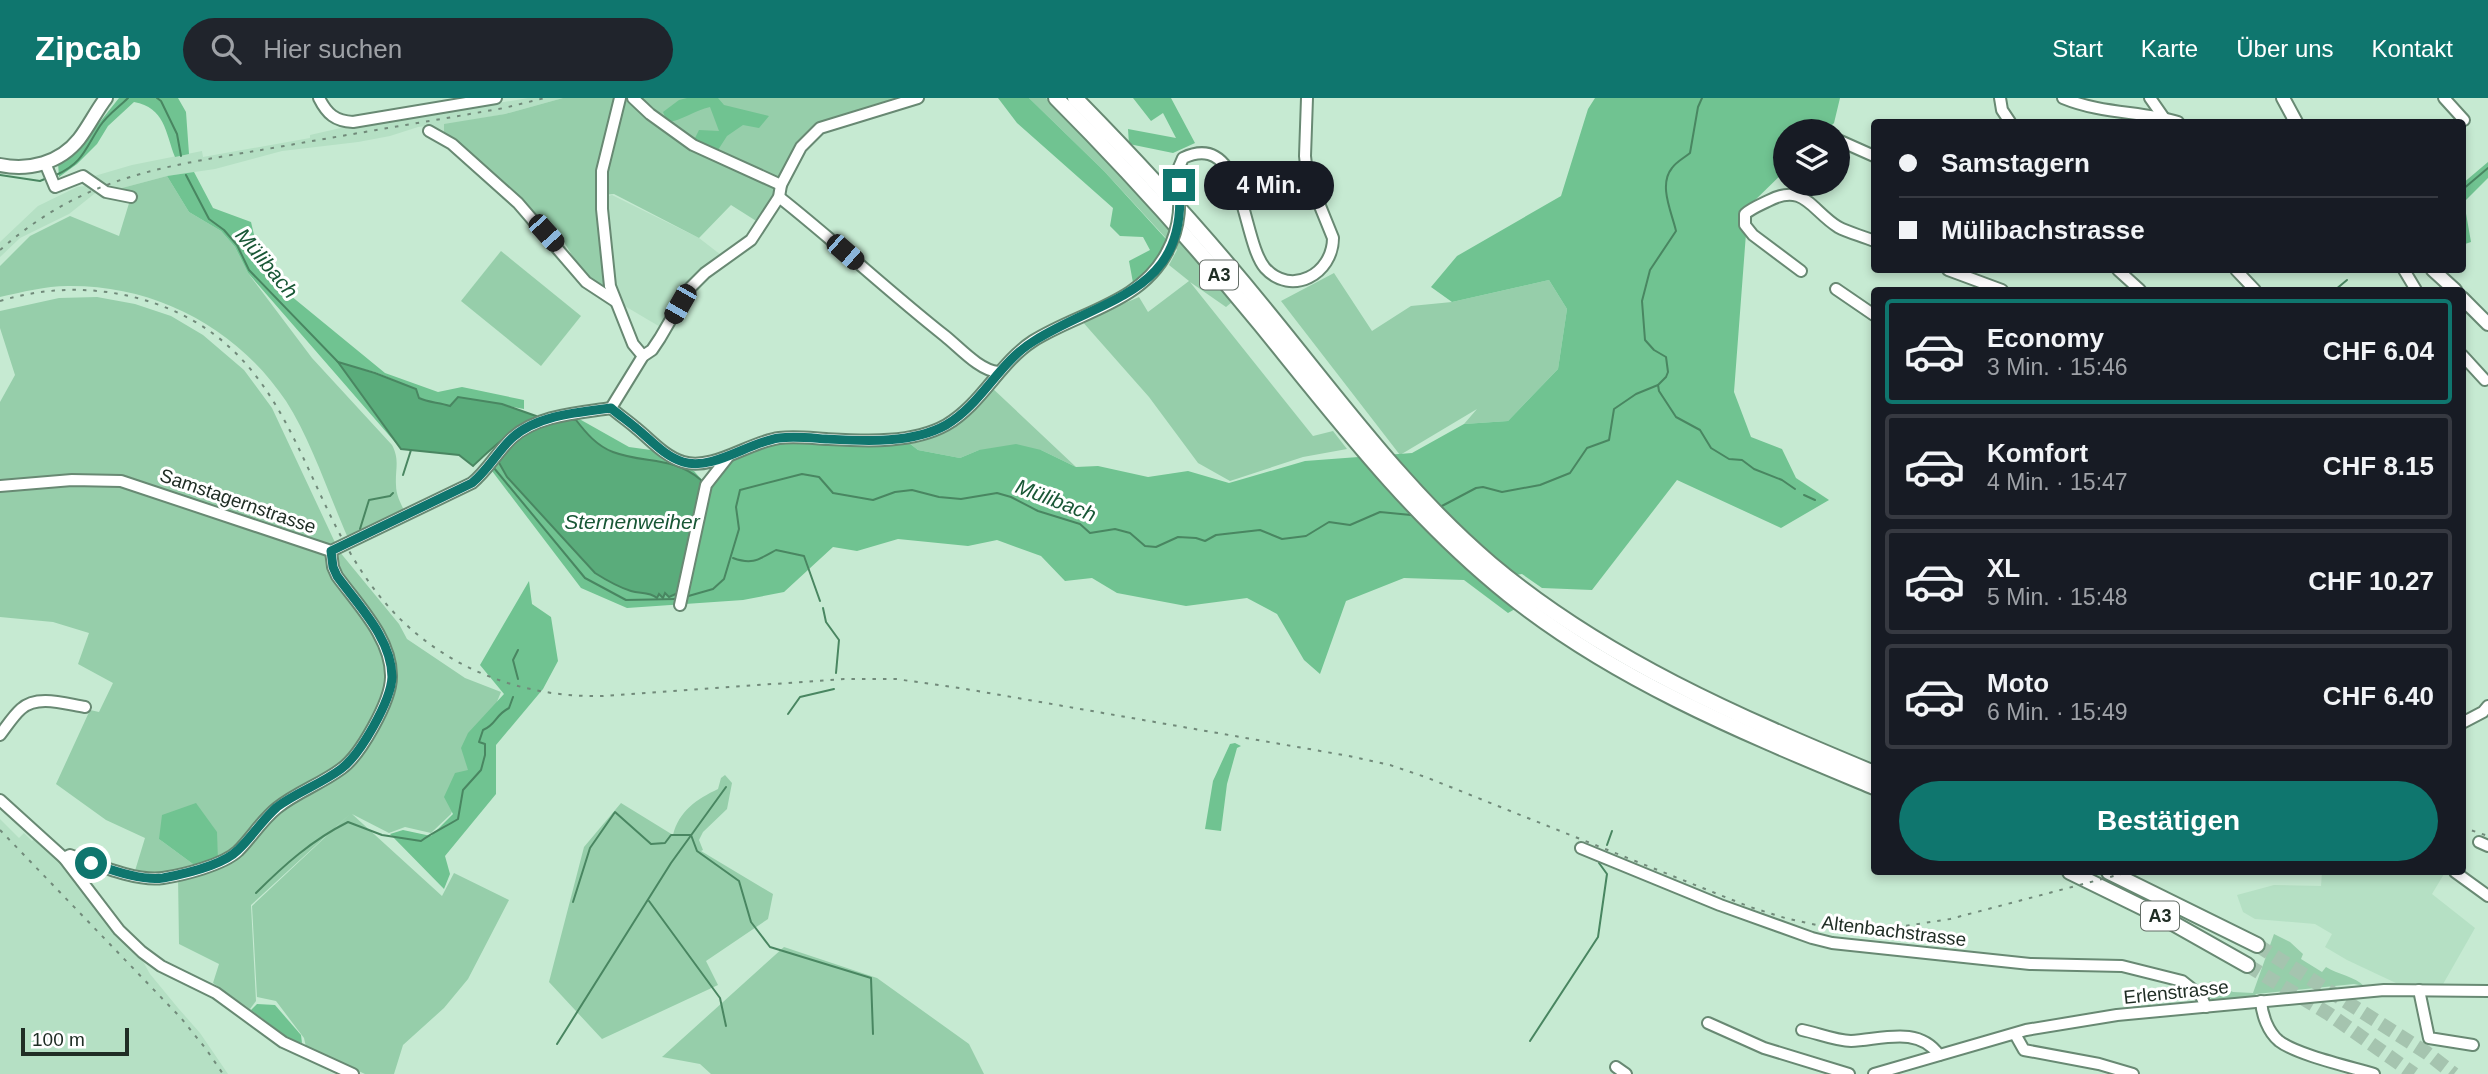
<!DOCTYPE html>
<html lang="de">
<meta charset="utf-8">
<style>
:root{--surface:#171b24;--page:#20242c;--text:#f1f3f6;--muted:#9ea1a6;--line:#363941;--accent:#0f766e}
body{margin:0;font-family:Arial,sans-serif;background:var(--page);color:var(--text);height:100vh;display:flex;flex-direction:column;font-size:26px;white-space:nowrap}
*{box-sizing:border-box;margin:0}
p{font-size:23px;color:var(--muted)}
.icon{flex:none;width:38px;height:38px;fill:none;stroke:currentColor;stroke-width:2;stroke-linecap:round;stroke-linejoin:round}
.map{position:relative;flex:1;overflow:hidden}
.drawer{position:absolute;left:1871px;top:189px;width:595px;height:588px;display:flex;flex-direction:column;background:var(--surface);border-radius:7px;box-shadow:0 4px 10px #0003}
.drawer>*{flex:none}
.guide{position:absolute;left:1871px;top:21px;width:595px;height:154px;border-radius:7px;box-shadow:0 4px 10px #0003;display:grid;align-content:center;height:154px;padding:0 28px;background:var(--surface)}
.fabs{position:absolute;left:1773px;top:21px;display:grid;gap:14px}
.fabs a{display:grid;place-items:center;width:77px;height:77px;border-radius:50%;background:var(--surface);box-shadow:0 4px 10px #0003;font-size:35px}
.scale{position:absolute;left:21px;bottom:18px;width:108px;box-sizing:border-box;padding-left:7px;border:4px solid #202e25;border-top:0;font-size:19px;line-height:24px;white-space:nowrap;color:#202e25;-webkit-text-stroke:5px #fff;paint-order:stroke}
.end{position:absolute;width:32px;height:32px;margin:-16px;border:9px solid #0f766e;background:#fff;box-shadow:0 0 0 4px #fff}
.from{border-radius:50%}
.bubble{position:absolute;height:49px;border-radius:24px;background:var(--surface);box-shadow:0 4px 10px #0003;font-size:23px;font-weight:700;line-height:49px;text-align:center}
.car{position:absolute;width:21px;height:42px;margin:-21px -10px;border-radius:9px;box-shadow:0 0 5px 2px #0007;background:linear-gradient(#222 24%,#8ab4d8 0 40%,#222 0 76%,#8ab4d8 0 86%,#222 0)}
.guide b{display:flex;align-items:center;gap:24px;height:66px;font-size:26px}
.guide b+b{border-top:2px solid var(--line)}
.guide i{width:18px;height:18px;background:var(--text)}
ul{padding:12px 0 0;list-style:none}
li{display:flex;align-items:center;gap:21px;height:105px;margin:0 14px 10px;padding:0 14px;border:4px solid var(--line);border-radius:7px}
li div{flex:1}
li b{display:block;font-size:26px}
li em{font-style:normal;font-weight:700}
li.active{border-color:var(--accent)}
li>.icon{width:63px;height:63px;stroke-width:1.5}
.button{display:flex;gap:14px;margin-top:auto;padding:14px 28px}
.button a{flex:1;height:80px;border-radius:42px;background:var(--accent);color:#fff;font-size:28px;font-weight:700;line-height:80px;text-align:center}
header{display:flex;align-items:center;gap:42px;box-sizing:border-box;height:98px;padding:0 35px;background:var(--accent);color:#fff}
header strong{font-size:33px}
nav{display:flex;gap:38px;margin-inline-start:auto;font-size:24px}
.search{width:490px;height:63px;background:var(--page);display:flex;align-items:center;gap:18px;box-sizing:border-box;padding:0 24px;border-radius:38px;color:var(--muted);font-size:26px}
.map>svg:first-child{display:block}
.built{fill:#b5e0c4}
.green{fill:#96ceaa}
.forest{fill:#70c391}
.water{fill:#5aac7b;stroke:#498661;stroke-width:2}
.lines{fill:none;stroke-linecap:round;stroke-linejoin:round}
.stream{stroke:#498661;stroke-width:2}
.highway-tunnel{stroke:#a5c4af;stroke-width:14;stroke-dasharray:14 7;stroke-linecap:butt}
.minor-casing{stroke:#688973;stroke-width:14}
.major-casing{stroke:#688973;stroke-width:16}
.highway-casing{stroke:#688973;stroke-width:18}
.minor{stroke:#fff;stroke-width:10}
.major{stroke:#fff;stroke-width:12}
.highway{stroke:#fff;stroke-width:14}
.rail{stroke:#718a7a;stroke-width:2;stroke-dasharray:3.5 7;stroke-linecap:butt}
.minor-bridge-casing{stroke:#688973;stroke-width:14;stroke-linecap:butt}
.minor-bridge{stroke:#fff;stroke-width:10}
.route{stroke:#0f766e;stroke-width:9}
.labels{text-anchor:middle;dominant-baseline:central;stroke-width:6;stroke-linejoin:round;paint-order:stroke}
.shield{fill:#fff;stroke:#636d66;stroke-width:2}
.shield-label{font-size:18px;font-weight:bold;fill:#202e25}
.street-label{font-size:19px;fill:#202e25;stroke:#fff}
.water-label{font-size:21px;font-style:italic;fill:#195736;stroke:#fff}
</style>
<header>
<strong>Zipcab</strong>
<div class="search"><svg class="icon" aria-label="search" viewBox="0 0 24 24"><circle cx="10" cy="10" r="6"/><path d="M15 15l6 6"/></svg>Hier suchen</div>
<nav><a>Start</a><a>Karte</a><a>Über uns</a><a>Kontakt</a></nav>
</header>
<div class="map">
<svg width="2488" height="976" viewBox="0 0 2488 976">
<rect width="100%" height="100%" fill="#c6ead2"/>
<g class="built">
<path d="M528,0h35l-58,16 -61,11v13l-18,-12 -8,1 -28,9 -32,6 -76,9 -67,18 -48,7 -56,15 -20,-14 41,-12 70,-14 1,6 107,-19v-3l35,-8 18,-1z"/>
<path d="M93,87l6,5 -30,24 -49,24 -20,19v-15l38,-36 39,-19z"/>
<path d="M612,97l87,43 22,17 -59,73 -44,-26 -4,-10 -10,-95z"/>
<path d="M0,721l19,19 5,-5 8,8 2,-2 37,33 69,84 10,18 28,34 22,25 28,41h-228z"/>
<path d="M2322,774h117l5,2 -12,20 43,34 -33,58 -44,-2 -51,-24 -22,-13 7,-13 -17,-10 -60,-5 -12,-7 -6,-17 37,-10 47,1z"/>
</g>
<g class="green">
<path d="M563,0h361l-29,13 -75,17 -20,19 -39,77 -30,-19 -32,33 -85,-44 -13,1 10,100 -24,-15 -23,-38 -106,-96 -14,-8v-14l61,-10z"/>
<path d="M1029,0h17l6,6 76,79 104,119 -6,5 -36,-25 123,154 20,-5 14,18 -44,8 -73,24 -32,-18 -49,-66 -68,-77c19,-9 38,-14 58,-23l9,15 41,-31 -20,-16 8,-15 -73,-79z"/>
<path d="M167,78l22,36 32,19 14,16 13,26 64,85 80,87c8,15 3,24 4,40 0,10 5,19 9,27l-57,26c-19,-43 -37,-98 -62,-137 -49,-73 -130,-116 -218,-115 -23,0 -45,6 -68,11v-31l30,-30 40,-20 49,20 11,-36 -8,-12z"/>
<path d="M501,153l80,65 -40,50 -80,-65z"/>
<path d="M1334,175l38,58 39,-25 41,-4 97,-22 18,29 -9,60 -50,52 -44,3 13,-15 -77,46 -119,-154z"/>
<path d="M97,199l38,7 36,12 32,19 41,35 28,38 67,143 60,73 8,15 58,39 36,14 -50,122 -20,19 -26,-6 -16,6 -37,-19 90,82 12,-23 55,27 -41,79 -24,29 -41,37 -9,29h-29l-59,-27 -2,-9 -28,-37 -19,-4 -5,-91 99,-93 -100,92 5,96 -6,8 -37,-26 6,-19 -40,-20 -1,-69 40,-14 -59,-22 38,28 -34,10 -29,-3 11,-36 -39,-18 -50,-36 34,-74 9,2 14,-29 -35,-19 11,-31 -36,-11 -53,-5v-215l15,-27 -15,-47v-17l59,-13z"/>
<path d="M990,288l86,81 -35,-17h-62l-19,8 -42,-8 -14,-11 25,-5z"/>
<path d="M725,677l7,8 -5,26 -24,23 -4,8 4,10 -2,1 72,43 -5,25 -62,42 12,24 -116,54 -53,-57 35,-135 37,-44 52,32c6,-24 24,-36 45,-46l3,-11z"/>
<path d="M2274,836l16,8 13,12 -2,5 21,13 4,-5c11,7 30,10 38,19l-10,-2 -98,10 -2,3 -41,3 -11,-8 8,-11 23,11 20,1z"/>
<path d="M784,849l93,31 92,66 15,30h-273l-11,-10 -38,-7z"/>
</g>
<g class="forest">
<path d="M119,0h59l8,14 3,42 -14,3c-10,-26 -10,-49 -41,-55l-26,24 -11,18 -20,20 -18,13 -1,-14 18,-11z"/>
<path d="M687,0h31l6,7 45,11 -10,12 -16,-3 -16,11 -9,14 -24,-10 5,-10 20,1 -9,-24c-15,3 -28,14 -43,15l-4,-10 16,-12z"/>
<path d="M998,0h31l75,73 62,68 -10,24 -22,25 -5,-27 21,-11 -7,-13 -23,-1 -10,-10 3,-18 -96,-85z"/>
<path d="M1133,0h38l24,45 -22,10 -44,-9 -1,-15 48,9 -13,-25 -12,8z"/>
<path d="M1595,0h245l-6,25 -8,8h-41v40l-37,36 -14,185 17,45 31,12 14,29 33,22 -48,28 -104,-48 -85,110 -50,-2 -20,-14 -39,6 32,29 -7,4 -44,-33 -60,-2 -58,23 -26,73 -16,-14 -27,-46 -30,-16 -61,8 -69,-13 -25,-15 -27,3 -24,-25 -44,-16 -29,6 -70,-7 -41,12 -24,-4 -49,45 -41,8 -116,8 -46,-20 -89,-117 6,-10 88,103 47,28 19,2 13,-2 6,3 7,-2 30,-106 19,-26 47,-20 130,-2 14,11 42,8 19,-8 37,-6 25,6 35,17 22,-1 50,11 40,-6 41,12 76,-22 107,-8 52,-29 44,-3 50,-52 9,-60 -18,-29 -97,22 -21,-15 26,-31 104,-60 27,-87z"/>
<path d="M2488,64v16l-24,24 7,40 -9,3v-61z"/>
<path d="M194,74l19,36 38,14 12,51 122,100 53,19 24,-5 62,13v9l-66,-12 -8,9c-11,-4 -21,-4 -32,-8l-2,-9 -41,-17 -36,-9 62,86 -153,-176 -13,-26 -14,-16 -32,-19 -22,-36z"/>
<path d="M574,318l55,31 29,4 36,20 7,8 -25,-10 -58,-15 -23,-11 -34,-25z"/>
<path d="M529,483l3,23 19,13 7,44 -15,28 -47,56v49l-51,62 5,18 -6,15 -54,-55 13,-4 28,6 22,-22 -9,-17 11,-24 13,-3 -7,-22 7,-15 36,-39 -24,-29z"/>
<path d="M1235,645l6,3 -4,2 -10,36 -6,47 -16,-2 8,-48 17,-37z"/>
<path d="M196,705l21,29 1,29 -21,6 -38,-28 3,-24z"/>
<path d="M257,906l18,1 26,30 1,8 -11,-3 -40,-30z"/>
</g>
<g class="water">
<path d="M338,264l37,11 41,16 3,9c10,5 20,4 31,8l8,-9 44,7 34,12 -1,5c-27,11 -42,26 -62,45l-14,-11 -58,-6z"/>
<path d="M567,321l9,1c10,13 21,26 37,32 32,12 60,4 88,28l-1,24 -22,89 -9,4 -4,-4 -2,5 -4,-4 -2,4c-8,-7 -17,-4 -26,-7 -13,-4 -25,-11 -36,-18l-88,-96 -9,-16 5,-10 32,-24z"/>
</g>
<g class="lines">
<g class="stream">
<path d="M157,0l4,3 16,33 4,22"/>
<path d="M0,77l40,6 7,-3"/>
<path d="M56,77c27,-12 29,-26 44,-49 7,-11 19,-19 28,-28"/>
<path d="M186,77l23,44 15,11 13,15 12,25 89,92"/>
<path d="M2462,92l26,-22"/>
<path d="M2335,192l12,-10"/>
<path d="M1658,287l1,6 17,26 24,13 11,18 18,11 13,1 12,9 28,11 13,9"/>
<path d="M494,370l91,110 41,22 50,-1"/>
<path d="M403,377l8,-25"/>
<path d="M1804,397l11,5"/>
<path d="M1440,409l36,-19 7,-1 19,5 38,-7 30,-12 17,-25 22,-8 5,-31 22,-15 22,-9 8,-8 2,-5 -2,-15 -12,-7 -9,-10 -3,-39 8,-31 26,-39c-4,-18 -18,-46 -4,-63 4,-6 12,-10 18,-15l8,-46 4,-9"/>
<path d="M360,431l9,-29 21,-4 3,-3"/>
<path d="M733,460c19,7 25,2 43,-8l28,6 16,45"/>
<path d="M685,499l28,-8 11,-10 15,-50 -3,-22 4,-17 62,-16 17,3 14,16 40,7 22,-8 17,-2 27,7 22,2 36,-6 14,4 27,14 42,13 10,9 25,-4 15,4 15,13 11,1 22,-10 18,1 9,3 11,-6 44,-5 22,9 24,-3 23,-14 21,3 30,-13 31,3"/>
<path d="M823,510l3,14 13,18 -3,33"/>
<path d="M518,552l-5,10 5,19"/>
<path d="M788,616l12,-17 34,-8"/>
<path d="M1607,747l5,-14"/>
<path d="M256,795c28,-28 56,-53 92,-71l34,13 39,6c11,-8 24,-14 37,-22l5,-29 18,-20 4,-15v-11l-6,-2 4,-12c14,-6 11,-14 26,-22l4,-11"/>
<path d="M649,803l71,97 6,28"/>
<path d="M573,804l17,-54 25,-36 36,32 14,-1 6,-8h20l6,16 42,30 12,41 19,25 101,31 2,56"/>
<path d="M1530,943l68,-104 9,-63 -8,-11 1,-2"/>
<path d="M557,946l114,-181 55,-76"/>
</g>
<g class="highway-tunnel">
<path d="M2257,847l170,108 27,21"/>
<path d="M2247,867l82,49 85,60"/>
</g>
<g class="minor-casing">
<g id="minor">
<path d="M319,0c8,16 16,23 34,24l143,-24"/>
<path d="M620,0l-18,73v38l8,77 23,58 10,12"/>
<path d="M633,0l17,16 43,31 88,40"/>
<path d="M2000,0l2,12 8,12"/>
<path d="M2063,0c39,16 76,13 115,24"/>
<path d="M2150,0l14,20"/>
<path d="M2444,0l20,22"/>
<path d="M429,33l23,13 66,59 68,79 29,19"/>
<path d="M1838,42l36,16"/>
<path d="M45,65l10,24 28,-11 23,16 25,5"/>
<path d="M1177,74l6,-14c62,-29 58,82 82,110 26,29 68,6 68,-30l-26,-64 -2,-18 2,-58"/>
<path d="M779,99c57,45 109,94 166,139 15,12 34,34 53,36"/>
<path d="M1948,172l54,20"/>
<path d="M2118,172l22,20"/>
<path d="M2236,172l19,20"/>
<path d="M2404,172l12,20"/>
<path d="M1801,173l-48,-36 -8,-10v-11c7,-6 15,-9 23,-13 36,-19 43,9 70,26 11,6 25,9 36,14"/>
<path d="M1836,191l38,26"/>
<path d="M2462,257l23,25"/>
<path d="M611,310c8,7 17,13 25,20 15,12 28,28 47,34 30,9 66,-20 96,-24 16,-2 31,0 47,1 38,2 86,5 120,-14 36,-21 53,-62 87,-84 46,-29 108,-38 134,-89"/>
<path d="M611,310l32,-52 9,-6 8,-12 28,-48 17,-17 46,-33 28,-43 2,-12 20,-38 19,-19 98,-30"/>
<path d="M0,388l72,-6 49,1 210,70 141,-68c16,-13 25,-31 40,-45 25,-23 67,-25 99,-30"/>
<path d="M680,507l26,-120 22,-28"/>
<path d="M2462,625l21,-11 5,-6"/>
<path d="M0,637c7,-9 13,-19 21,-26 16,-15 45,-5 64,-2"/>
<path d="M0,702l64,58 55,72 23,22 19,14 55,27 67,49 70,32"/>
<path d="M2479,744l9,4"/>
<path d="M1581,750l139,57 92,33 20,5 198,21 92,2 60,15 19,15 5,11"/>
<path d="M64,760l6,-3c26,9 66,27 93,23 20,-3 60,-13 75,-27 14,-14 24,-31 39,-43 20,-16 44,-24 64,-39 19,-13 50,-68 50,-92 1,-38 -33,-72 -54,-101l-4,-9 -2,-16"/>
<path d="M2455,774l33,24"/>
<path d="M2419,892l10,48 44,7"/>
<path d="M2261,903c1,14 7,31 18,40 18,14 72,26 95,33"/>
<path d="M1708,925l56,25 85,26"/>
<path d="M1802,932c15,3 34,11 49,11 29,-1 67,-16 88,14"/>
<path d="M2015,936l9,16 75,14 34,10"/>
<path d="M1616,969l10,7"/>
<path d="M1874,976l152,-44 91,-15 267,-25 104,1"/>
</g>
</g>
<g class="major-casing">
<g id="major">
<path d="M2283,0l13,24"/>
<path d="M0,67c29,6 60,-2 79,-26 10,-13 17,-28 27,-41"/>
<path d="M2433,172l22,20"/>
<path d="M2462,200l26,26"/>
</g>
</g>
<g class="highway-casing">
<g id="highway">
<path d="M1056,0c72,72 140,148 205,227 77,95 151,192 247,269 108,87 239,140 366,193"/>
<path d="M1075,0c66,67 130,137 189,210 73,89 140,182 227,256 113,95 248,153 383,209"/>
<path d="M2070,774l92,45 85,48"/>
<path d="M2109,774l148,73"/>
</g>
</g>
<use href="#minor" class="minor"/>
<use href="#major" class="major"/>
<use href="#highway" class="highway"/>
<g class="rail">
<path d="M0,152c90,-79 172,-84 284,-104 73,-13 147,-25 220,-38l41,-10"/>
<path d="M0,203c46,-14 94,-15 141,-2 157,45 154,195 241,300 54,66 136,99 220,97l242,-17h52l70,10 383,67 41,9 38,13 322,129 35,11 36,8 29,2h42l58,-9 179,-47"/>
<path d="M2462,729l26,9"/>
<path d="M0,732l181,188 25,31 17,25"/>
</g>
<g class="minor-bridge-casing">
<path id="minor-bridge" d="M1167,154c14,-26 14,-51 10,-80"/>
</g>
<use href="#minor-bridge" class="minor-bridge"/>
</g>
<g class="lines">
<path class="route" d="M91,765c21,7 50,18 72,15 21,-4 60,-13 75,-28 14,-13 24,-30 39,-43 20,-15 44,-23 64,-38 19,-14 50,-68 51,-92 0,-38 -34,-72 -55,-101l-4,-9 -2,-16 141,-68c16,-13 25,-31 40,-45 25,-23 68,-26 99,-30 8,7 17,13 25,20 15,12 28,28 47,34 30,9 66,-20 96,-24 16,-2 32,0 47,1 38,2 86,5 120,-14 36,-21 53,-63 88,-84 70,-44 155,-48 145,-156"/>
</g>
<g class="labels">
<g class="shield">
<rect x="1200" y="162.5" width="38" height="29" rx="5"/>
<rect x="2141" y="803.5" width="38" height="29" rx="5"/>
</g>
<g class="shield-label">
<text x="1219" y="177">A3</text>
<text x="2160" y="818">A3</text>
</g>
<g class="street-label">
<text transform="translate(238 403) rotate(19)">Samstagernstrasse</text>
<text transform="translate(1894 833) rotate(7)">Altenbachstrasse</text>
<text transform="translate(2176 894) rotate(-6)">Erlenstrasse</text>
</g>
<g class="water-label">
<text transform="translate(267 165) rotate(50)">Mülibach</text>
<text transform="translate(1056 402) rotate(21)">Mülibach</text>
<text x="632" y="423">Sternenweiher</text>
</g>
</g>
</svg>
<div class="fabs">
<a><svg class="icon" aria-label="layers" viewBox="0 0 24 24"><path d="M12 4l9 5-9 5-9-5zM3 14l9 5 9-5"/></svg></a>
</div>
<div class="scale">100 m</div>
<i class="end from" style="left:91px;top:765px"></i>
<i class="end" style="left:1179px;top:87px"></i>
<div class="bubble" style="left:1204px;top:63px;width:130px">4 Min.</div>
<i class="car" style="left:546px;top:135px;rotate:138deg"></i>
<i class="car" style="left:845px;top:154px;rotate:131deg"></i>
<i class="car" style="left:680px;top:206px;rotate:210deg"></i>
<div class="guide">
<b><i class="from"></i>Samstagern</b>
<b><i></i>Mülibachstrasse</b>
</div>
<section class="drawer">
<ul>
<li class="active"><svg class="icon" aria-label="car" viewBox="0 0 24 24"><path d="M5 17H2v-5l4-1 3-4h7l3 4 3 1v5h-3M9 17h6M6 11h13"/><circle cx="7" cy="17" r="2"/><circle cx="17" cy="17" r="2"/></svg><div><b>Economy</b><p>3 Min. · 15:46</p></div><em>CHF 6.04</em></li>
<li><svg class="icon" aria-label="car" viewBox="0 0 24 24"><path d="M5 17H2v-5l4-1 3-4h7l3 4 3 1v5h-3M9 17h6M6 11h13"/><circle cx="7" cy="17" r="2"/><circle cx="17" cy="17" r="2"/></svg><div><b>Komfort</b><p>4 Min. · 15:47</p></div><em>CHF 8.15</em></li>
<li><svg class="icon" aria-label="car" viewBox="0 0 24 24"><path d="M5 17H2v-5l4-1 3-4h7l3 4 3 1v5h-3M9 17h6M6 11h13"/><circle cx="7" cy="17" r="2"/><circle cx="17" cy="17" r="2"/></svg><div><b>XL</b><p>5 Min. · 15:48</p></div><em>CHF 10.27</em></li>
<li><svg class="icon" aria-label="car" viewBox="0 0 24 24"><path d="M5 17H2v-5l4-1 3-4h7l3 4 3 1v5h-3M9 17h6M6 11h13"/><circle cx="7" cy="17" r="2"/><circle cx="17" cy="17" r="2"/></svg><div><b>Moto</b><p>6 Min. · 15:49</p></div><em>CHF 6.40</em></li>
</ul>
<div class="button"><a>Bestätigen</a></div>
</section>
</div>
